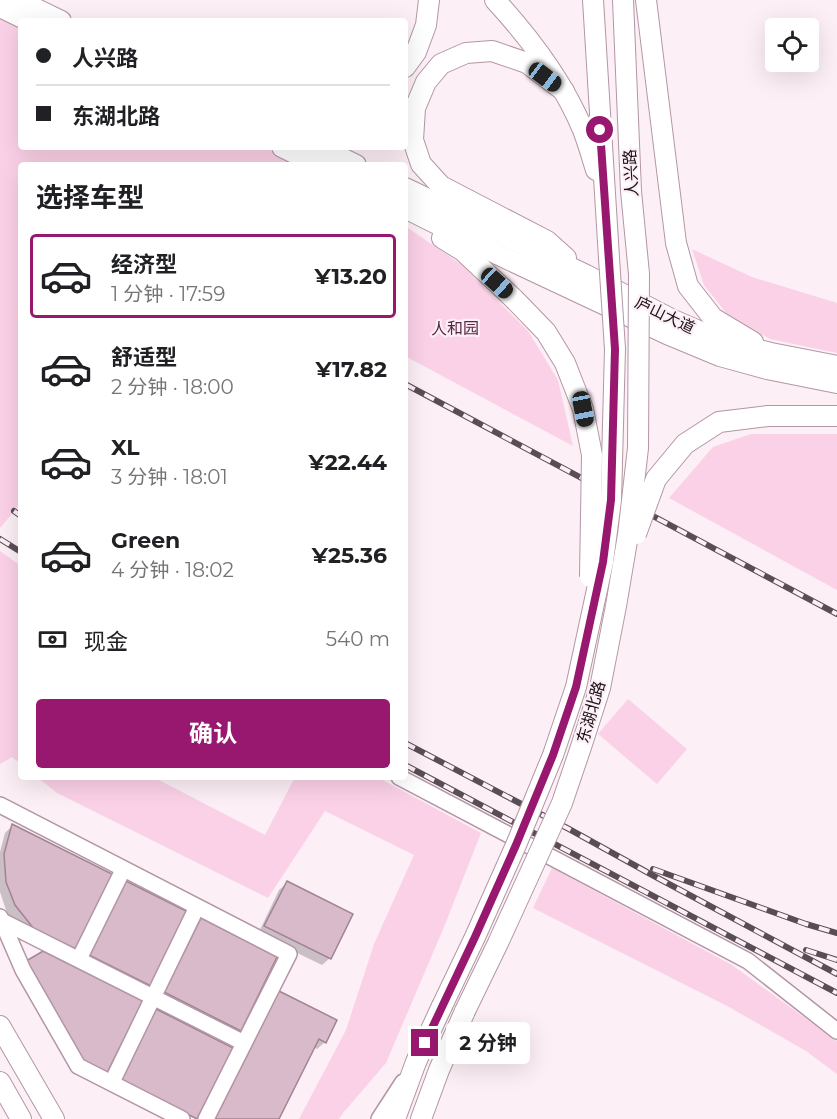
<!DOCTYPE html>
<html lang="zh">
<meta charset="utf-8">
<style>
:root{--surface:#fff;--page:#f6f6f6;--text:#202124;--muted:#757577;--line:#e0e0e0;--accent:#98186f}
body{margin:0;font-family:Montserrat,"Noto Sans SC",sans-serif;background:var(--page);color:var(--text);height:100vh;display:flex;flex-direction:column;font-size:22px;white-space:nowrap}
*{box-sizing:border-box;margin:0}
p{font-size:20px;color:var(--muted)}
.icon{flex:none;width:33px;height:33px;fill:none;stroke:currentColor;stroke-width:2;stroke-linecap:round;stroke-linejoin:round}
.map{position:relative;flex:1;overflow:hidden}
.details{position:absolute;left:18px;top:162px;width:390px;height:618px;display:flex;flex-direction:column;background:var(--surface);border-radius:6px;box-shadow:0 6px 24px #0002}
.details>*{flex:none}
.banner{position:absolute;left:18px;top:18px;width:390px;height:132px;border-radius:6px;box-shadow:0 6px 24px #0002;display:grid;align-content:center;height:132px;padding:0 18px;background:var(--surface)}
.fabs{position:absolute;left:765px;top:18px;display:grid;gap:12px}
.fabs a{display:grid;place-items:center;width:54px;height:54px;border-radius:6px;background:var(--surface);box-shadow:0 6px 24px #0002;font-size:30px}
.end{position:absolute;width:27px;height:27px;margin:-14px;border:8px solid #98186f;background:#fff;box-shadow:0 0 0 3px #fff}
.from{border-radius:50%}
.bubble{position:absolute;height:42px;border-radius:6px;background:var(--surface);box-shadow:0 6px 24px #0002;font-size:20px;font-weight:700;line-height:42px;text-align:center}
.car{position:absolute;width:18px;height:36px;margin:-18px -9px;border-radius:8px;box-shadow:0 0 4px 2px #0007;background:linear-gradient(#222 24%,#8ab4d8 0 40%,#222 0 76%,#8ab4d8 0 86%,#222 0)}
.banner b{display:flex;align-items:center;gap:21px;height:57px;font-size:22px}
.banner b+b{border-top:2px solid var(--line)}
.banner i{width:15px;height:15px;background:var(--text)}
ul{padding:0;list-style:none}
li{display:flex;align-items:center;gap:18px;height:84px;margin:0 12px 9px;padding:0 6px;border:3px solid transparent;border-radius:6px}
li div{flex:1}
li b{display:block;font-size:22px}
li em{font-style:normal;font-weight:700}
li.current{border-color:var(--accent)}
li>.icon{width:54px;height:54px;stroke-width:1.5}
h2{padding:0 18px;font-size:27px;line-height:72px}
.pay{display:flex;align-items:center;gap:15px;height:66px;padding:0 18px;font-size:22px}
.pay p{margin-inline-start:auto}
.button{display:flex;gap:12px;margin-top:auto;padding:12px 18px}
.button a{flex:1;height:69px;border-radius:6px;background:var(--accent);color:#fff;font-size:24px;font-weight:700;line-height:69px;text-align:center}
.map>svg:first-child{display:block}
.green{fill:#fbd1e7}
.shadow{fill:#0003}
.building{fill:#d9bacb;stroke:#a18493;stroke-width:1.5}
.lines{fill:none;stroke-linecap:round;stroke-linejoin:round}
.minor-casing{stroke:#b396a6;stroke-width:18}
.major-casing{stroke:#b396a6;stroke-width:22}
.minor{stroke:#fff;stroke-width:15}
.major{stroke:#fff;stroke-width:20}
.rail-casing{stroke:#594e55;stroke-width:6}
.rail{stroke:#fceff6;stroke-width:4;stroke-dasharray:11;stroke-linecap:butt}
.major-bridge-casing{stroke:#b396a6;stroke-width:22;stroke-linecap:butt}
.major-bridge{stroke:#fff;stroke-width:20}
.route{stroke:#98186f;stroke-width:8}
.labels{text-anchor:middle;dominant-baseline:central;stroke-width:4.5;stroke-linejoin:round;paint-order:stroke}
.street-label{font-size:16px;fill:#1b1117;stroke:#fceff6}
.park-label{font-size:16px;fill:#5a2746;stroke:#fceff6}
</style>
<div class="map">
<svg width="837" height="1119" viewBox="0 0 837 1119">
<rect width="100%" height="100%" fill="#fceff6"/>
<g class="green">
<path d="M0,13l21,11v123h243l35,18h-278v338l-21,25z"/>
<path d="M405,226l57,39 66,66 30,49 15,66 -168,-90z"/>
<path d="M692,249l60,28 85,26v50l-67,-14 -44,-26 -22,-28z"/>
<path d="M751,434h86v156l-168,-92 44,-51z"/>
<path d="M0,551l21,15v198l-9,-7 -12,7z"/>
<path d="M628,699l59,50 -30,35 -59,-50z"/>
<path d="M37,777h116l112,58 30,-58h82l104,56 -37,94 -58,136 -43,50 -4,6h-40l47,-89 28,-86 40,-89 -89,-44 -57,87 -211,-105z"/>
<path d="M552,868l180,97 105,76v33l-31,-23 -77,-44 -196,-99z"/>
</g>
<g class="shadow">
<path d="M12,826l62,122 -7,7 -41,-19 -19,-23 -7,-21v-40l5,-19z"/>
<path d="M126,883l23,102 -7,8 -60,-30 36,-73z"/>
<path d="M287,883l43,75 -8,7 -64,-31 21,-44z"/>
<path d="M201,920l38,110 -7,7 -75,-37 36,-72z"/>
<path d="M280,993l45,49 -8,7 -4,-2 -36,72h-64l59,-119z"/>
</g>
<g class="building">
<path d="M12,824l102,51 -38,74 -42,-20 -19,-24 -9,-23 -2,-28z"/>
<path d="M126,881l62,31 -37,74 -62,-31z"/>
<path d="M287,881l66,33 -22,45 -67,-33z"/>
<path d="M201,918l76,39 -36,74 -77,-39z"/>
<path d="M43,951l100,50 -36,72 -25,-13 -56,-99z"/>
<path d="M279,991l58,29 -11,23 -7,-4 -40,80h-64z"/>
<path d="M156,1009l77,39 -36,71 -77,-39z"/>
</g>
<g class="lines">
<g class="minor-casing">
<g id="minor">
<path d="M399,777l349,184 89,70"/>
<path d="M0,805l289,149 -83,165"/>
<path d="M0,917l23,53 55,96 104,53"/>
<path d="M2,921l242,122"/>
<path d="M79,959l44,-89"/>
<path d="M112,1082l85,-175"/>
<path d="M379,1119l24,-37"/>
</g>
</g>
<g class="major-casing">
<g id="major">
<path d="M18,0l43,21"/>
<path d="M495,0c34,37 69,84 88,130 5,13 9,27 13,40"/>
<path d="M593,0l16,258"/>
<path d="M623,0l8,191 8,83"/>
<path d="M646,0l30,243 12,43 25,32 40,24"/>
<path d="M0,7l29,14"/>
<path d="M405,67l11,-15 10,-27 3,-25"/>
<path d="M564,91l-37,-28 -35,-12 -26,2 -25,11 -15,18 -11,26 -2,32 8,24 20,22 106,55 19,17"/>
<path d="M282,147l37,18"/>
<path d="M319,147l37,18"/>
<path d="M405,188l181,87 85,44 51,22 49,12 66,13"/>
<path d="M405,208l94,47 168,79 53,22 47,13 70,14"/>
<path d="M442,238l21,13 51,48"/>
<path d="M0,1026l54,93"/>
<path d="M0,1082l21,37"/>
<path d="M395,1119l21,-57 26,-56"/>
<path d="M421,1119l18,-49 26,-59"/>
</g>
</g>
<use href="#minor" class="minor"/>
<use href="#major" class="major"/>
<g class="rail-casing">
<g id="rail">
<path d="M405,384l432,230"/>
<path d="M14,511l7,5"/>
<path d="M0,539l21,13"/>
<path d="M405,743l164,86 85,47 183,98"/>
<path d="M405,765l432,228"/>
<path d="M653,869l153,55 31,9"/>
<path d="M806,950l31,10"/>
</g>
</g>
<use href="#rail" class="rail"/>
<g class="major-bridge-casing">
<g id="major-bridge">
<path d="M514,299l32,33 19,31 18,46 9,46 -2,122"/>
<path d="M636,534l20,-55 29,-35 34,-22 49,-6h69"/>
<path d="M442,1006l33,-69 41,-92 37,-90 23,-68 27,-125 8,-62 4,-151 -6,-91"/>
<path d="M465,1011l33,-68 64,-140 19,-56 19,-59 16,-82 12,-71 10,-87 1,-174"/>
</g>
</g>
<use href="#major-bridge" class="major-bridge"/>
</g>
<g class="lines">
<path class="route" d="M425,1043l50,-106 41,-92 37,-90 23,-68 27,-125 8,-62 4,-151 -15,-219"/>
</g>
<g class="labels">
<g class="street-label">
<text transform="translate(631 173) rotate(-93)">人兴路</text>
<text transform="translate(665 315) rotate(26)">庐山大道</text>
<text transform="translate(591 712) rotate(-74)">东湖北路</text>
</g>
<g class="park-label">
<text x="455" y="328">人和园</text>
</g>
</g>
</svg>
<div class="fabs">
<a><svg class="icon" aria-label="locate" viewBox="0 0 24 24"><circle cx="12" cy="12" r="6"/><path d="M12 2v4M12 18v4M2 12h4M18 12h4"/></svg></a>
</div>
<i class="end from" style="left:600px;top:130px"></i>
<i class="end" style="left:425px;top:1043px"></i>
<div class="bubble" style="left:446px;top:1022px;width:84px">2 分钟</div>
<i class="car" style="left:545px;top:77px;rotate:127deg"></i>
<i class="car" style="left:497px;top:283px;rotate:132deg"></i>
<i class="car" style="left:583px;top:409px;rotate:169deg"></i>
<div class="banner">
<b><i class="from"></i>人兴路</b>
<b><i></i>东湖北路</b>
</div>
<section class="details">
<h2>选择车型</h2>
<ul>
<li class="current"><svg class="icon" aria-label="car" viewBox="0 0 24 24"><path d="M5 17H2v-5l4-1 3-4h7l3 4 3 1v5h-3M9 17h6M6 11h13"/><circle cx="7" cy="17" r="2"/><circle cx="17" cy="17" r="2"/></svg><div><b>经济型</b><p>1 分钟 · 17:59</p></div><em>¥13.20</em></li>
<li><svg class="icon" aria-label="car" viewBox="0 0 24 24"><path d="M5 17H2v-5l4-1 3-4h7l3 4 3 1v5h-3M9 17h6M6 11h13"/><circle cx="7" cy="17" r="2"/><circle cx="17" cy="17" r="2"/></svg><div><b>舒适型</b><p>2 分钟 · 18:00</p></div><em>¥17.82</em></li>
<li><svg class="icon" aria-label="car" viewBox="0 0 24 24"><path d="M5 17H2v-5l4-1 3-4h7l3 4 3 1v5h-3M9 17h6M6 11h13"/><circle cx="7" cy="17" r="2"/><circle cx="17" cy="17" r="2"/></svg><div><b>XL</b><p>3 分钟 · 18:01</p></div><em>¥22.44</em></li>
<li><svg class="icon" aria-label="car" viewBox="0 0 24 24"><path d="M5 17H2v-5l4-1 3-4h7l3 4 3 1v5h-3M9 17h6M6 11h13"/><circle cx="7" cy="17" r="2"/><circle cx="17" cy="17" r="2"/></svg><div><b>Green</b><p>4 分钟 · 18:02</p></div><em>¥25.36</em></li>
</ul>
<div class="pay"><svg class="icon" aria-label="cash" viewBox="0 0 24 24"><path d="M3 7h18v10H3z"/><circle cx="12" cy="12" r="2"/></svg>现金<p>540 m</p></div>
<div class="button"><a>确认</a></div>
</section>
</div>
